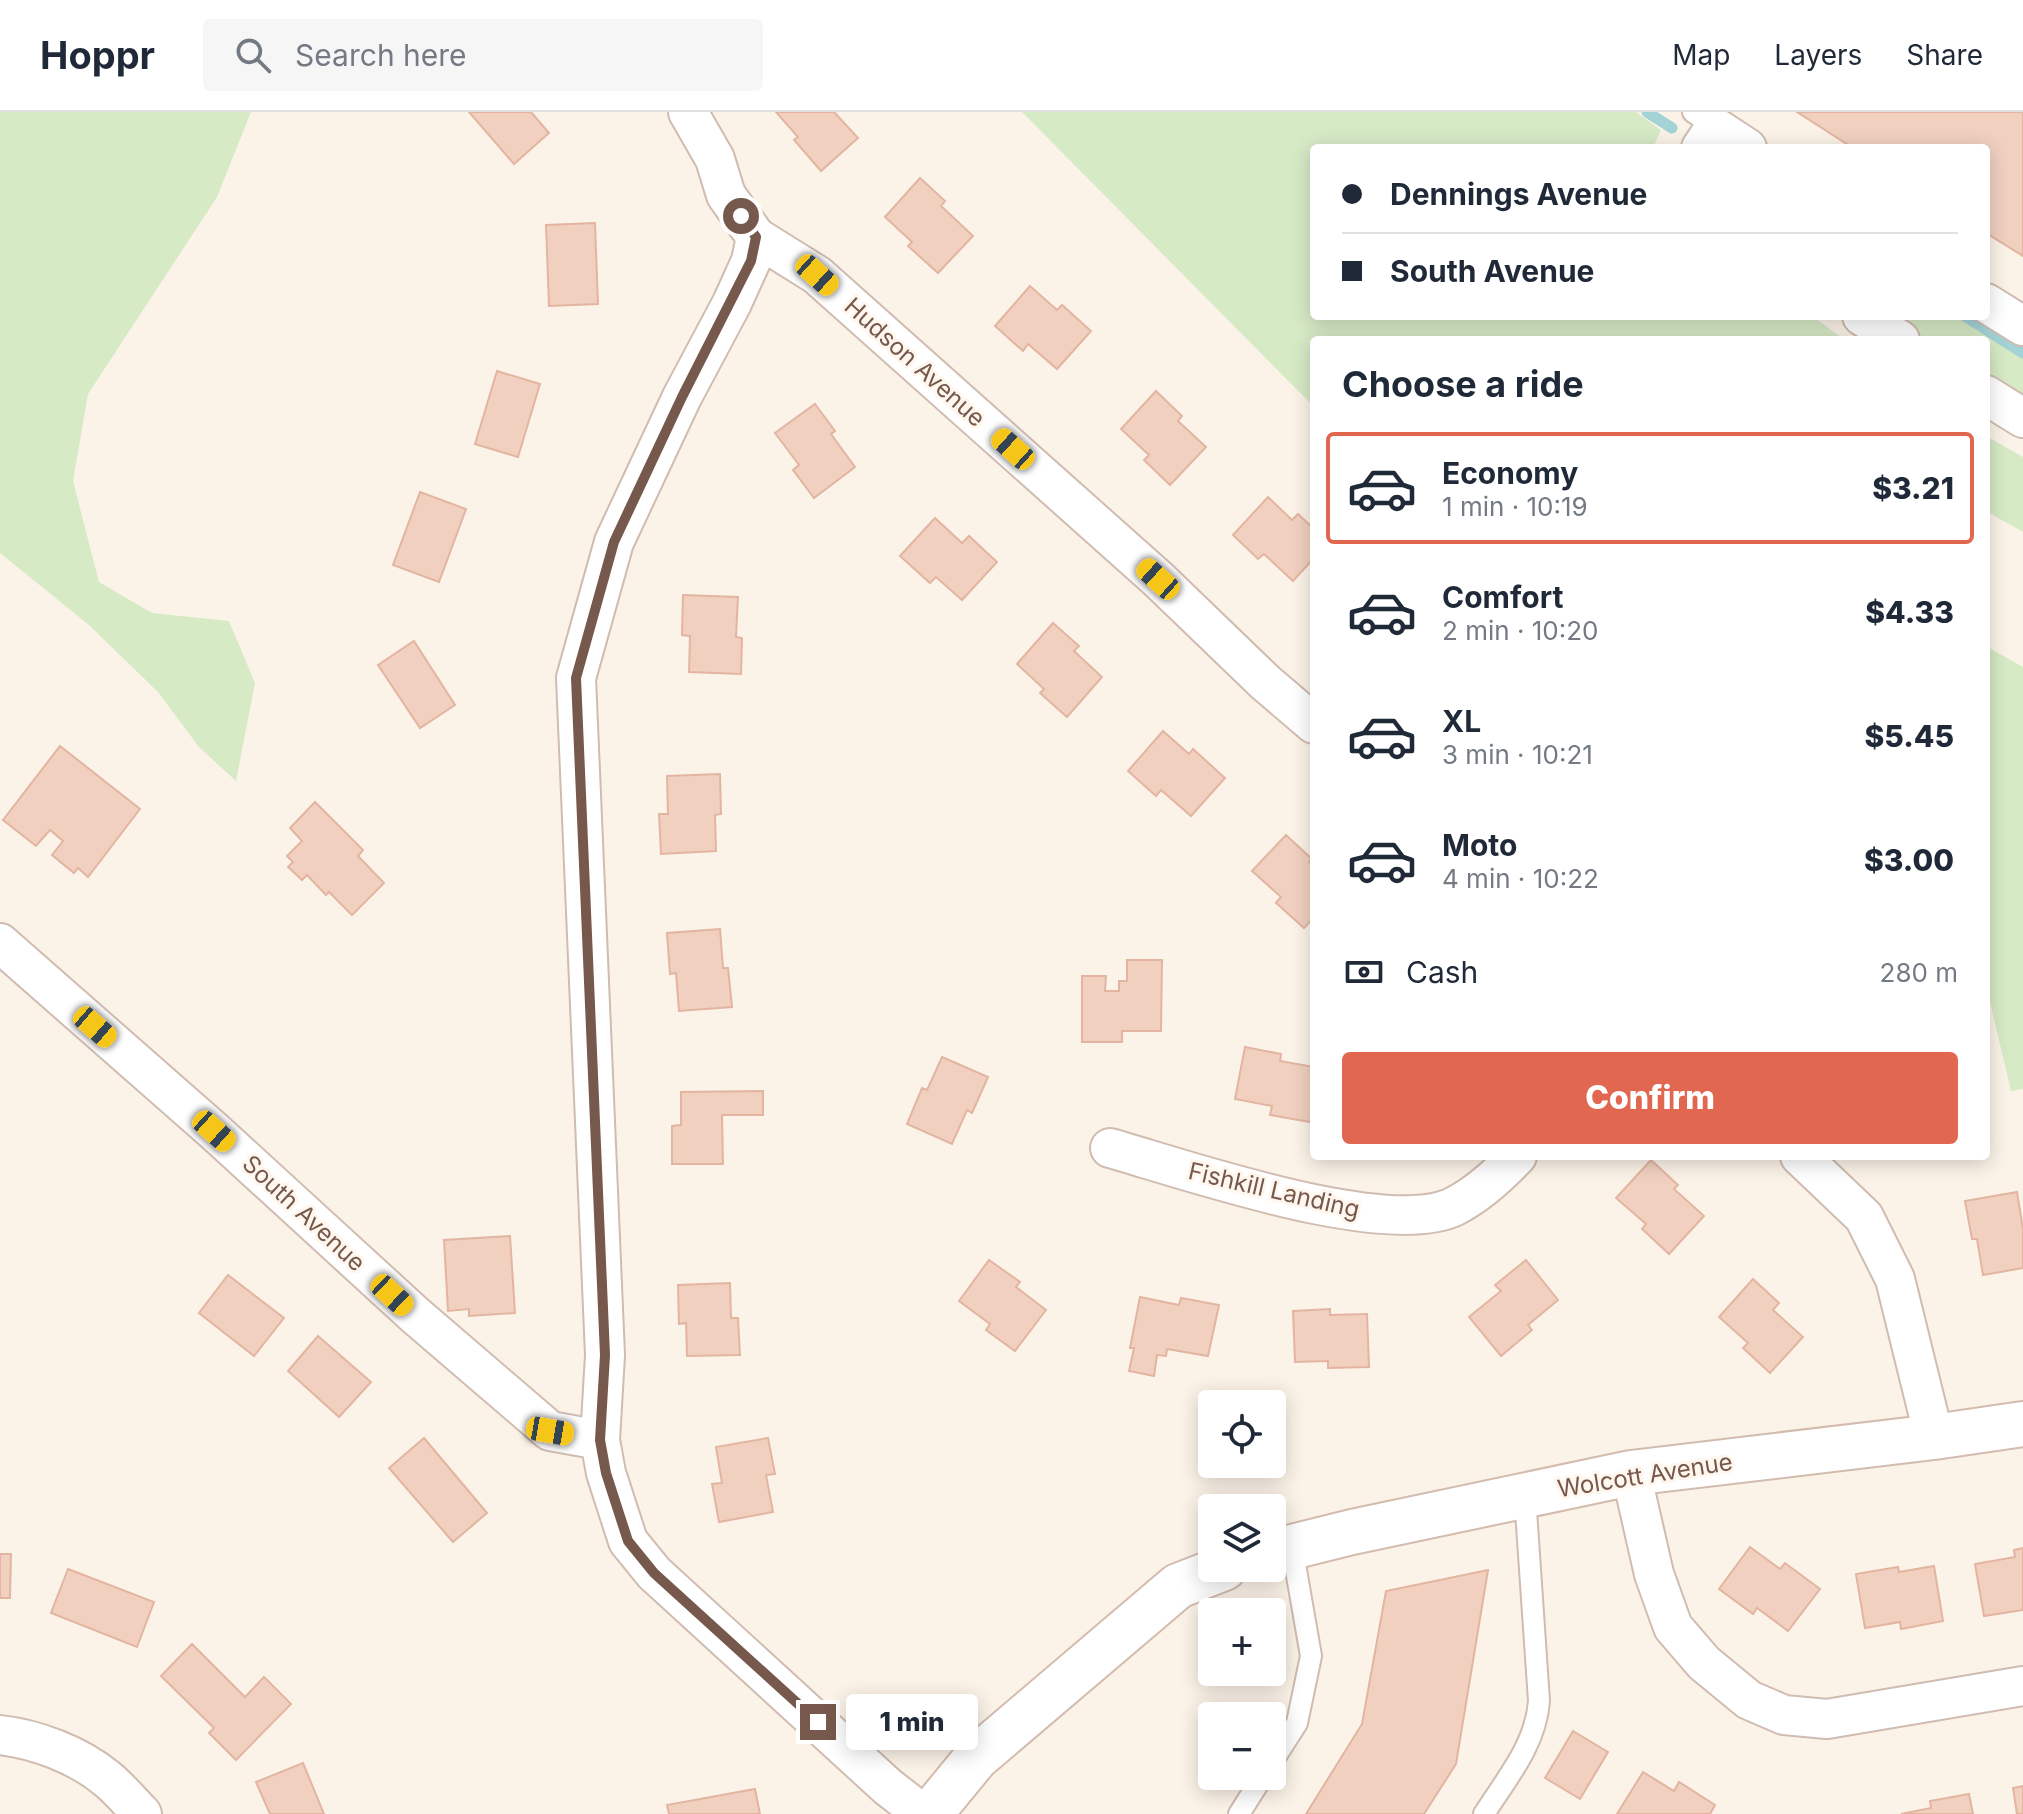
<!DOCTYPE html>
<meta charset="utf-8">
<style>
:root{--surface:#fff;--page:#f6f6f7;--text:#1f2937;--muted:#747a83;--line:#e0e1e3;--accent:#e26751}
body{margin:0;font-family:Inter,sans-serif;background:var(--page);color:var(--text);height:100vh;display:flex;flex-direction:column;font-size:30px;white-space:nowrap}
*{box-sizing:border-box;margin:0}
p{font-size:26px;color:var(--muted)}
.icon{flex:none;width:44px;height:44px;fill:none;stroke:currentColor;stroke-width:2;stroke-linecap:round;stroke-linejoin:round}
.map{position:relative;flex:1;overflow:hidden}
.side{position:absolute;left:1310px;top:224px;width:680px;height:824px;display:flex;flex-direction:column;background:var(--surface);border-radius:8px;box-shadow:0 4px 20px #0003}
.side>*{flex:none}
.guide{position:absolute;left:1310px;top:32px;width:680px;height:176px;border-radius:8px;box-shadow:0 4px 20px #0003;display:grid;align-content:center;height:176px;padding:0 32px;background:var(--surface)}
.fabs{position:absolute;left:1198px;top:1278px;display:grid;gap:16px}
.fabs a{display:grid;place-items:center;width:88px;height:88px;border-radius:8px;background:var(--surface);box-shadow:0 4px 20px #0003;font-size:40px}
.end{position:absolute;width:36px;height:36px;margin:-18px;border:10px solid #76584c;background:#fff;box-shadow:0 0 0 4px #fff}
.from{border-radius:50%}
.bubble{position:absolute;height:56px;border-radius:8px;background:var(--surface);box-shadow:0 4px 20px #0003;font-size:26px;font-weight:800;line-height:56px;text-align:center}
.car{position:absolute;width:24px;height:48px;margin:-24px -12px;border-radius:10px;box-shadow:0 0 6px 2px #0007;background:linear-gradient(#f5c518 24%,#345 0 40%,#f5c518 0 76%,#345 0 86%,#f5c518 0)}
.guide b{display:flex;align-items:center;gap:28px;height:76px;font-size:30px}
.guide b+b{border-top:2px solid var(--line)}
.guide i{width:20px;height:20px;background:var(--text)}
ul{padding:0;list-style:none}
li{display:flex;align-items:center;gap:24px;height:112px;margin:0 16px 12px;padding:0 16px;border:4px solid transparent;border-radius:8px}
li div{flex:1}
li b{display:block;font-size:30px}
li em{font-style:normal;font-weight:800}
li.on{border-color:var(--accent)}
li>.icon{width:72px;height:72px;stroke-width:1.5}
h2{padding:0 32px;font-size:36px;line-height:96px}
.pay{display:flex;align-items:center;gap:20px;height:88px;padding:0 32px;font-size:30px}
.pay p{margin-inline-start:auto}
.cta{display:flex;gap:16px;margin-top:auto;padding:16px 32px}
.cta a{flex:1;height:92px;border-radius:8px;background:var(--accent);color:#fff;font-size:32px;font-weight:800;line-height:92px;text-align:center}
header{display:flex;align-items:center;gap:48px;box-sizing:border-box;height:112px;padding:0 40px;background:var(--surface);border-bottom:2px solid var(--line)}
header strong{font-size:38px}
nav{display:flex;gap:44px;margin-inline-start:auto;font-size:28px}
.search{width:560px;height:72px;background:var(--page);display:flex;align-items:center;gap:20px;box-sizing:border-box;padding:0 28px;border-radius:8px;color:var(--muted);font-size:30px}
.map>svg:first-child{display:block}
.green{fill:#d7eac6}
.lines{fill:none;stroke-linecap:round;stroke-linejoin:round}
.stream{stroke:#a3d3d7;stroke-width:11}
.building{fill:#f1d0c0;stroke:#e3b5a1;stroke-width:2}
.service-casing{stroke:#d0bcb0;stroke-width:24}
.minor-casing{stroke:#d0bcb0;stroke-width:42}
.secondary-casing{stroke:#d3bcae;stroke-width:48}
.service{stroke:#fff;stroke-width:20}
.minor{stroke:#fff;stroke-width:38}
.secondary{stroke:#fff;stroke-width:44}
.route{stroke:#76584c;stroke-width:10}
.labels{text-anchor:middle;dominant-baseline:central;stroke-width:6;stroke-linejoin:round;paint-order:stroke}
.street-label{font-size:24px;fill:#76584c;stroke:#fff7ee}
</style>
<header>
<strong>Hoppr</strong>
<div class="search"><svg class="icon" aria-label="search" viewBox="0 0 24 24"><circle cx="10" cy="10" r="6"/><path d="M15 15l6 6"/></svg>Search here</div>
<nav><a>Map</a><a>Layers</a><a>Share</a></nav>
</header>
<div class="map">
<svg width="2023" height="1702" viewBox="0 0 2023 1702">
<rect width="100%" height="100%" fill="#fcf3e8"/>
<g class="green">
<path d="M0,0h251l-34,85 -129,197 -15,87 26,101 53,31 77,8 26,62 -19,98 -37,-34 -41,-55 -69,-67 -89,-72z"/>
<path d="M1022,0h614l25,18 -8,18h-339v168h498l33,24h-531v67z"/>
<path d="M1885,204h92l46,29v62l-37,-24v-43h-66z"/>
<path d="M1986,324l37,21v75l-37,-21z"/>
<path d="M1986,534l37,21v422l-12,2 -21,-89 -4,-4z"/>
</g>
<g class="lines">
<g class="stream">
<path d="M1647,0l25,16"/>
<path d="M1965,204l58,37"/>
</g>
</g>
<g class="building">
<path d="M469,0h62l18,21 -35,31z"/>
<path d="M776,0h58l24,26 -37,33 -27,-31 4,-3z"/>
<path d="M1797,0h226v144l-37,-23v-85h-133z"/>
<path d="M920,66l25,23 -4,5 32,30 -35,37 -30,-27 4,-4 -27,-25z"/>
<path d="M595,111l3,81 -49,2 -3,-81z"/>
<path d="M1030,174l27,24 5,-5 29,26 -34,38 -29,-25 -5,7 -28,-25z"/>
<path d="M497,259l43,13 -22,73 -43,-13z"/>
<path d="M1156,279l26,25 -4,5 28,26 -36,38 -26,-25 5,-5 -28,-26z"/>
<path d="M815,292l20,27 -4,3 24,33 -41,31 -21,-28 6,-5 -24,-32z"/>
<path d="M420,380l46,17 -27,73 -46,-17z"/>
<path d="M1268,385l24,23 6,-6 16,15v29l-21,23 -29,-27 -6,5 -25,-24z"/>
<path d="M935,406l27,25 7,-7 28,26 -35,38 -26,-23 -6,6 -30,-27z"/>
<path d="M683,483l55,2 -2,40 6,1 -1,36 -52,-2 1,-36 -8,-1z"/>
<path d="M1053,511l26,23 -5,5 28,26 -35,40 -27,-24 4,-4 -27,-25z"/>
<path d="M414,529l41,64 -35,23 -42,-63z"/>
<path d="M1163,619l26,23 4,-5 32,29 -34,38 -30,-26 -5,6 -28,-25z"/>
<path d="M60,634l80,63 -52,68 -10,-9 -4,5 -22,-18 11,-14 -13,-11 -14,16 -33,-26z"/>
<path d="M720,662l1,40 -6,1 1,36 -55,3 -2,-40h9l-1,-38z"/>
<path d="M315,690l48,48 -5,6 26,27 -32,32 -23,-23 -3,3 -19,-20 -5,5 -14,-13 5,-5 -6,-6 15,-15 -12,-13z"/>
<path d="M1286,723l26,24 -3,3 5,5v50l-10,11 -28,-25 5,-6 -29,-26z"/>
<path d="M720,817l3,39h5l4,39 -53,4 -3,-38 -6,1 -3,-41z"/>
<path d="M1127,848h35l-1,71h-39v11h-40v-66h24l-1,15h14v-10h8z"/>
<path d="M1245,935l36,7 -1,7 34,6v33l-4,22 -40,-7 2,-9 -37,-7z"/>
<path d="M942,945l46,20 -16,36 -5,-3 -15,34 -45,-20 15,-36 5,2z"/>
<path d="M763,979v24h-41l1,49h-51v-38l9,-1v-33z"/>
<path d="M1651,1048l27,25 -4,4 30,27 -35,38 -27,-25 4,-5 -30,-26z"/>
<path d="M2017,1080l6,37v39l-40,7 -6,-36h-5l-7,-38z"/>
<path d="M510,1124l5,77 -46,3v-7l-21,2 -4,-71z"/>
<path d="M989,1148l31,22 -4,5 30,23 -31,41 -29,-21 4,-6 -31,-23z"/>
<path d="M1526,1148l32,40 -30,25 4,5 -31,26 -32,-39 32,-26 -6,-6z"/>
<path d="M228,1163l56,43 -30,38 -55,-43z"/>
<path d="M1753,1167l26,24 -6,7 30,27 -33,36 -27,-25 5,-5 -29,-26z"/>
<path d="M730,1171l1,35h7l2,37 -53,1 -1,-33 -7,1 -1,-39z"/>
<path d="M1140,1185l39,8 2,-7 38,7 -11,51 -41,-7 -1,7 -9,-1 -3,21 -25,-5 5,-23h-4z"/>
<path d="M1330,1197v6l37,-1 2,53 -41,1v-7l-33,1 -2,-51z"/>
<path d="M318,1224l53,46 -32,35 -51,-46z"/>
<path d="M424,1326l63,75 -34,29 -64,-74z"/>
<path d="M768,1326l7,36 -9,1 7,37 -54,10 -7,-38 10,-1 -6,-36z"/>
<path d="M1750,1435l30,22 5,-6 35,26 -32,42 -31,-23 -4,6 -34,-25z"/>
<path d="M2023,1436v62l-39,6 -9,-52 40,-7 -1,-7z"/>
<path d="M0,1442h11l-1,44h-10z"/>
<path d="M1934,1454l9,55 -42,8 -1,-7 -35,6 -9,-54 42,-7 1,5z"/>
<path d="M68,1457l86,33 -17,45 -86,-34z"/>
<path d="M1488,1458l-32,194 -32,50h-118l56,-90 24,-133z"/>
<path d="M192,1532l53,53 19,-20 27,27 -55,56 -27,-27 5,-5 -53,-52z"/>
<path d="M1573,1619l35,21 -28,47 -35,-21z"/>
<path d="M303,1651l21,51h-54l-14,-32z"/>
<path d="M1643,1660l31,19 5,-9 36,23 -5,9h-93z"/>
<path d="M2023,1674v28h-6l-4,-26z"/>
<path d="M755,1677l5,25h-91l-2,-9z"/>
<path d="M1969,1682l4,20h-72l30,-6 -1,-7z"/>
</g>
<g class="lines">
<g class="service-casing">
<g id="service">
<path d="M1693,0l22,15"/>
<path d="M1272,1650l25,-39 14,-67 -19,-109"/>
<path d="M1239,1702l24,-38"/>
<path d="M1484,1702c23,-36 52,-70 55,-113l-14,-205"/>
</g>
</g>
<g class="minor-casing">
<g id="minor">
<path d="M688,0l27,47 11,36 30,42 -5,24 -19,42 -50,94 -68,145 -38,136 29,677 -5,85 6,33 22,68 26,32 234,214 35,27"/>
<path d="M1701,36l14,-21 32,21"/>
<path d="M756,125l61,38 341,304 108,104 48,41"/>
<path d="M1986,191l37,23"/>
<path d="M1862,204l38,24"/>
<path d="M1986,283l37,23"/>
<path d="M0,831l214,188 201,184 135,116 50,9"/>
<path d="M1110,1036c74,21 278,92 345,58 23,-12 44,-31 62,-50"/>
<path d="M1800,1044l64,61 31,62 39,158"/>
<path d="M1631,1361l23,101 19,53 31,36 45,37 35,15 43,4 196,-33"/>
<path d="M0,1623c36,4 78,20 106,43 13,10 24,24 36,36"/>
</g>
</g>
<g class="secondary-casing">
<g id="secondary">
<path d="M1272,1440l80,-20 279,-59 303,-36 89,-13"/>
<path d="M930,1702l46,-56 202,-172 46,-18"/>
</g>
</g>
<use href="#service" class="service"/>
<use href="#minor" class="minor"/>
<use href="#secondary" class="secondary"/>
</g>
<g class="lines">
<path class="route" d="M741,104l15,21 -5,24 -69,136 -68,145 -38,136 29,677 -5,85 6,33 22,68 26,32 164,149"/>
</g>
<g class="labels">
<g class="street-label">
<text transform="translate(915 250) rotate(42)">Hudson Avenue</text>
<text transform="translate(1274 1078) rotate(13)">Fishkill Landing</text>
<text transform="translate(304 1101) rotate(43)">South Avenue</text>
<text transform="translate(1645 1363) rotate(-9)">Wolcott Avenue</text>
</g>
</g>
</svg>
<div class="fabs">
<a><svg class="icon" aria-label="locate" viewBox="0 0 24 24"><circle cx="12" cy="12" r="6"/><path d="M12 2v4M12 18v4M2 12h4M18 12h4"/></svg></a>
<a><svg class="icon" aria-label="layers" viewBox="0 0 24 24"><path d="M12 4l9 5-9 5-9-5zM3 14l9 5 9-5"/></svg></a>
<a>+</a>
<a>−</a>
</div>
<i class="end from" style="left:741px;top:104px"></i>
<i class="end" style="left:818px;top:1610px"></i>
<div class="bubble" style="left:846px;top:1582px;width:132px">1 min</div>
<i class="car" style="left:817px;top:163px;rotate:132deg"></i>
<i class="car" style="left:1013px;top:337px;rotate:312deg"></i>
<i class="car" style="left:1158px;top:467px;rotate:312deg"></i>
<i class="car" style="left:95px;top:915px;rotate:131deg"></i>
<i class="car" style="left:214px;top:1019px;rotate:132deg"></i>
<i class="car" style="left:392px;top:1183px;rotate:133deg"></i>
<i class="car" style="left:550px;top:1319px;rotate:100deg"></i>
<div class="guide">
<b><i class="from"></i>Dennings Avenue</b>
<b><i></i>South Avenue</b>
</div>
<section class="side">
<h2>Choose a ride</h2>
<ul>
<li class="on"><svg class="icon" aria-label="car" viewBox="0 0 24 24"><path d="M5 17H2v-5l4-1 3-4h7l3 4 3 1v5h-3M9 17h6M6 11h13"/><circle cx="7" cy="17" r="2"/><circle cx="17" cy="17" r="2"/></svg><div><b>Economy</b><p>1 min · 10:19</p></div><em>$3.21</em></li>
<li><svg class="icon" aria-label="car" viewBox="0 0 24 24"><path d="M5 17H2v-5l4-1 3-4h7l3 4 3 1v5h-3M9 17h6M6 11h13"/><circle cx="7" cy="17" r="2"/><circle cx="17" cy="17" r="2"/></svg><div><b>Comfort</b><p>2 min · 10:20</p></div><em>$4.33</em></li>
<li><svg class="icon" aria-label="car" viewBox="0 0 24 24"><path d="M5 17H2v-5l4-1 3-4h7l3 4 3 1v5h-3M9 17h6M6 11h13"/><circle cx="7" cy="17" r="2"/><circle cx="17" cy="17" r="2"/></svg><div><b>XL</b><p>3 min · 10:21</p></div><em>$5.45</em></li>
<li><svg class="icon" aria-label="car" viewBox="0 0 24 24"><path d="M5 17H2v-5l4-1 3-4h7l3 4 3 1v5h-3M9 17h6M6 11h13"/><circle cx="7" cy="17" r="2"/><circle cx="17" cy="17" r="2"/></svg><div><b>Moto</b><p>4 min · 10:22</p></div><em>$3.00</em></li>
</ul>
<div class="pay"><svg class="icon" aria-label="cash" viewBox="0 0 24 24"><path d="M3 7h18v10H3z"/><circle cx="12" cy="12" r="2"/></svg>Cash<p>280 m</p></div>
<div class="cta"><a>Confirm</a></div>
</section>
</div>
